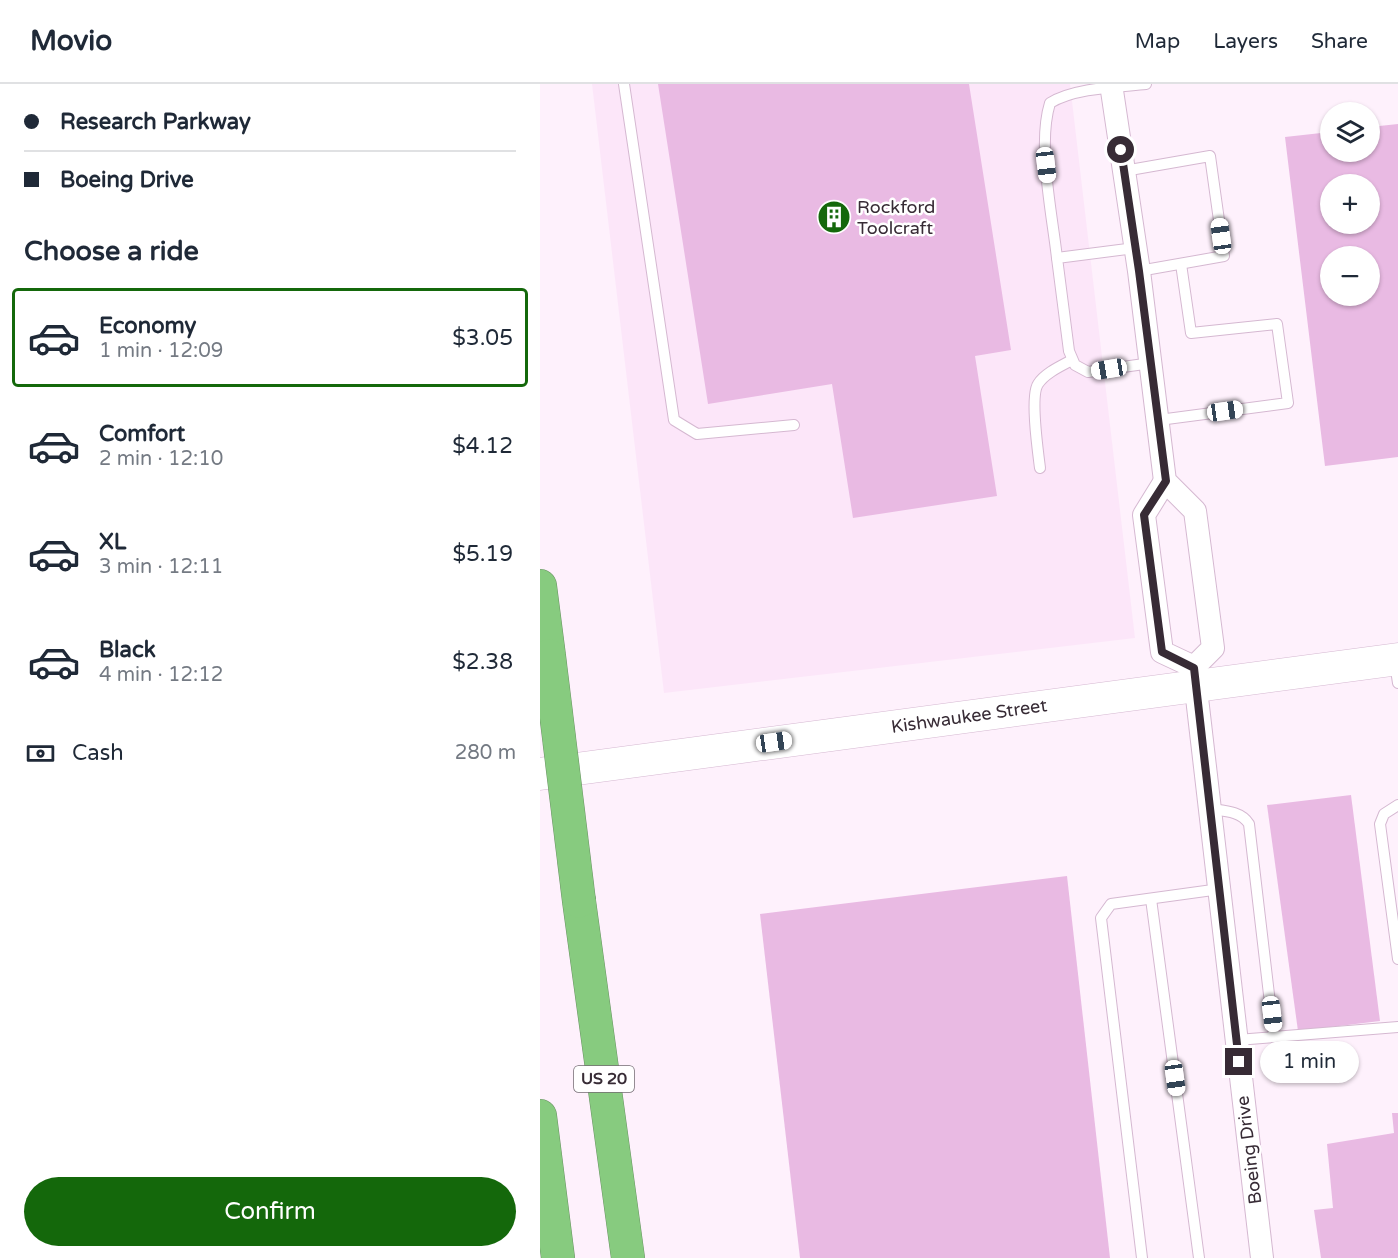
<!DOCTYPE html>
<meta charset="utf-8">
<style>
:root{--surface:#fff;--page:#f2f2f3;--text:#1f2937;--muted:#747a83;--line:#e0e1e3;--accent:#14680b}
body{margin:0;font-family:"Varela Round",sans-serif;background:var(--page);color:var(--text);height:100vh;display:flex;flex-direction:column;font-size:22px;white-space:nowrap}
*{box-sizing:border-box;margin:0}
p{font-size:20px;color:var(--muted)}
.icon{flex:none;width:33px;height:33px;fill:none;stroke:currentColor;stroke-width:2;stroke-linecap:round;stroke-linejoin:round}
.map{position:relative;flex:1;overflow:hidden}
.details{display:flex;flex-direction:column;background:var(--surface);width:540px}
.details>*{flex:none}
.guide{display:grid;align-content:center;height:132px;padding:0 24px;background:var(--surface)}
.buttons{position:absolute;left:780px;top:18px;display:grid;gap:12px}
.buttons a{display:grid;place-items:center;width:60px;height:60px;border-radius:50%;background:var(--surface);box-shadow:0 2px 4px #0004;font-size:30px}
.end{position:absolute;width:27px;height:27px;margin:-14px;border:8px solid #372b35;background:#fff;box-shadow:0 0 0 3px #fff}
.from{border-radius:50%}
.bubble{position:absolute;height:42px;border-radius:21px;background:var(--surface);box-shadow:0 2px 4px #0004;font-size:20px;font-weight:600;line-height:42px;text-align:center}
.car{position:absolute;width:18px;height:36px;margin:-18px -9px;border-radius:8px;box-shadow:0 0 4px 2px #0007;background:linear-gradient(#fff 24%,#345 0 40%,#fff 0 76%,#345 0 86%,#fff 0)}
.guide b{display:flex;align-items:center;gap:21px;height:57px;font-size:22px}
.guide b+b{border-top:2px solid var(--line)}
.guide i{width:15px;height:15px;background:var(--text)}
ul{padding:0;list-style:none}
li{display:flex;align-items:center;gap:18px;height:99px;margin:0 12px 9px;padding:0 12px;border:3px solid transparent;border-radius:6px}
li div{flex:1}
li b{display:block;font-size:22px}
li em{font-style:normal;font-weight:600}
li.current{border-color:var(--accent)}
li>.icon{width:54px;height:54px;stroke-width:1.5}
h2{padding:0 24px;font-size:27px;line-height:72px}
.pay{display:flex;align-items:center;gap:15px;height:66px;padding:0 24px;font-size:22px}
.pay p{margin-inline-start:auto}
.action{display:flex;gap:12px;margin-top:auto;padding:12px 24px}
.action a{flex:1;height:69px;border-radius:36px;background:var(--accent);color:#fff;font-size:24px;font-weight:600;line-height:69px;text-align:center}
header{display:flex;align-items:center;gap:36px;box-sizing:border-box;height:84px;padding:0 30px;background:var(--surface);border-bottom:2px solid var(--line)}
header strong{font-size:28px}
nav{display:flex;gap:33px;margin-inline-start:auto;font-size:21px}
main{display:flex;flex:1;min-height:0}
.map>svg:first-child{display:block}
.built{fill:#fce6f9}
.building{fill:#e9bae3;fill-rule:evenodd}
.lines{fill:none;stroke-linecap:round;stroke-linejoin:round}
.lane-casing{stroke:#d5b8d1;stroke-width:12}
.street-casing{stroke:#d5b8d1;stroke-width:24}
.secondary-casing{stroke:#d5b8d1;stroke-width:33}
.highway-casing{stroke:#6b9365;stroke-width:34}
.lane{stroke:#fff;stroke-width:10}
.street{stroke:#fff;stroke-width:22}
.secondary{stroke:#fff;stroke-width:32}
.highway{stroke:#87cb7f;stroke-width:33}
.highway-bridge-casing{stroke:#6b9365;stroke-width:34;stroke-linecap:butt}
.highway-bridge{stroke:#87cb7f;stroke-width:33}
.route{stroke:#372b35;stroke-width:8}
.labels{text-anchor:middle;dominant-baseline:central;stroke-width:5;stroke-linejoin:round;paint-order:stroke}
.shield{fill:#fff;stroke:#736b72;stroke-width:1.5}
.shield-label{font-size:16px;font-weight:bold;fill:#372b35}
.poi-label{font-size:18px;fill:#372b35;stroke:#fff;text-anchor:start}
.street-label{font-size:18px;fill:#372b35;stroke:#fff}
</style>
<header>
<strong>Movio</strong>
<nav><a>Map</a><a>Layers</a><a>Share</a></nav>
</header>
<main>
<section class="details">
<div class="guide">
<b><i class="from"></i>Research Parkway</b>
<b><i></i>Boeing Drive</b>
</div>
<h2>Choose a ride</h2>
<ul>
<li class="current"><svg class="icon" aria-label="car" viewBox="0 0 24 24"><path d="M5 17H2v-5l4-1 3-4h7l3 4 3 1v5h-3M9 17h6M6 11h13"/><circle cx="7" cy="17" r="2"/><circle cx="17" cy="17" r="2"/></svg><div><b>Economy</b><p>1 min · 12:09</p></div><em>$3.05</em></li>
<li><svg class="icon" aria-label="car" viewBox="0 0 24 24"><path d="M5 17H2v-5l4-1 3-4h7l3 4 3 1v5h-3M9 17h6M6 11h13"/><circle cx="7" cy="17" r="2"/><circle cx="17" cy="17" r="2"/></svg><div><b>Comfort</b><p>2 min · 12:10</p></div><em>$4.12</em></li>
<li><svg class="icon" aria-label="car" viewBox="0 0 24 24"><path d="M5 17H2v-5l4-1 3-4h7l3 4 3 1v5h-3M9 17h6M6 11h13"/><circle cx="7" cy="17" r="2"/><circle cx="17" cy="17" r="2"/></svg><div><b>XL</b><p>3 min · 12:11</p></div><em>$5.19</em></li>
<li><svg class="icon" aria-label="car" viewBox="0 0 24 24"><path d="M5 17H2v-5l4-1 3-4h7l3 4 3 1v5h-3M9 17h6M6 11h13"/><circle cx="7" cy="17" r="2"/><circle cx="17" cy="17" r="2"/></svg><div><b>Black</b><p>4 min · 12:12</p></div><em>$2.38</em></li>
</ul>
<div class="pay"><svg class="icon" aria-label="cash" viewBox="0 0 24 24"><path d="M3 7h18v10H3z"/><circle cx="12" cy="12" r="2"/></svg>Cash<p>280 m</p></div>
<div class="action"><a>Confirm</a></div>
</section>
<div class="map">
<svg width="858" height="1174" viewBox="0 0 858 1174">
<rect width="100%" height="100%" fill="#fef1fc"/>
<path class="built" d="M52,0h478l65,554 -471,55z"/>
<g class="building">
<path d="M118,0h311l42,266 -36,6 22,140 -144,22 -21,-134 -124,20z"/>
<path d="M858,40v333l-73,9 -40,-329 45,-5v20h40v-25zM790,100h40v40h-40zM790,172h40v40h-40z"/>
<path d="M811,711l29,226 -82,10 -31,-226z"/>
<path d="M527,792l43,382h-310l-40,-344z"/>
<path d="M852,1029h6v145h-77l-7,-48 19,-2 -6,-64 67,-11z"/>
</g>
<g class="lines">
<g class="lane-casing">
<g id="lane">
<path d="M84,0l50,336 23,14 97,-9"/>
<path d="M584,87l86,-15 14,100 -85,15"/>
<path d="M595,164l-78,10 12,93 6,14 13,7 63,-9"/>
<path d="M517,174c-5,-45 -20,-113 -7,-155 24,-15 67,-16 96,-19"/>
<path d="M619,336l129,-17 -11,-79 -86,9 -10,-69"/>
<path d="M500,384c-2,-16 -10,-72 -2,-84 7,-11 23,-18 34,-24"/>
<path d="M855,579l3,20"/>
<path d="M858,721l-14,9 -4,10 18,135"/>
<path d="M670,725c14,2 31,2 39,15l25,213"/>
<path d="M611,815l48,359"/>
<path d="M697,956l161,-13"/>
<path d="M602,1174l-41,-340 10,-14 109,-15"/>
</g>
</g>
<g class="street-casing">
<g id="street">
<path d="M571,0l28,187 26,210 30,30 18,137 -19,19"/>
<path d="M625,397l-21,34 18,137 32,15"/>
<path d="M654,588l68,586"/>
</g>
</g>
<g class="secondary-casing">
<path id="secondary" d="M0,690l858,-115"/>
</g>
<g class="highway-casing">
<g id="highway">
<path d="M0,502l9,70"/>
<path d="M39,817l49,357"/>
<path d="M0,1032l18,142"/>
</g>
</g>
<use href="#lane" class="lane"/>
<use href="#street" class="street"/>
<use href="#secondary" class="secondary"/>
<use href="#highway" class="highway"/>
<g class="highway-bridge-casing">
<path id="highway-bridge" d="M9,572l30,245"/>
</g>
<use href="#highway-bridge" class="highway-bridge"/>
</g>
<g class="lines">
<path class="route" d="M581,66l18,121 27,210 -22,34 18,137 32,16 45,394"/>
</g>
<defs>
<g id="building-disc" transform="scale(1.725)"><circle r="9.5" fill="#14680b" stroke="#fff"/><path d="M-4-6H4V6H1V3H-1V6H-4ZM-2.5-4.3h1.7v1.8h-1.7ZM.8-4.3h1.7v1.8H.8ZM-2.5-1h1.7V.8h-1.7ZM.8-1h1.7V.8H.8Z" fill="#fff"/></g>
</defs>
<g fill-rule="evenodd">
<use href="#building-disc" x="294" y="133"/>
</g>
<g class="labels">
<rect class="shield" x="34" y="982" width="60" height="26" rx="4.5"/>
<g class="shield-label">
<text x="64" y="995">US 20</text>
</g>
<g class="poi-label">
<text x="317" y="123">Rockford<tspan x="317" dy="21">Toolcraft</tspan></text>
</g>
<g class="street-label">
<text transform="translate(429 632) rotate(-8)">Kishwaukee Street</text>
<text transform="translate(709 1066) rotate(-97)">Boeing Drive</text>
</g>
</g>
</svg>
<div class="buttons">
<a><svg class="icon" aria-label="layers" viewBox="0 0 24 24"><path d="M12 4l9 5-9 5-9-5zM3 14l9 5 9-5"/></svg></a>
<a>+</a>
<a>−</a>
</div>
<i class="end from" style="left:581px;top:66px"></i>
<i class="end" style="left:699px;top:978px"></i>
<div class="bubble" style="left:720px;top:957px;width:99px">1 min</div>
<i class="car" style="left:506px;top:81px;rotate:173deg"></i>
<i class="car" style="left:681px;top:152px;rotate:352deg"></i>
<i class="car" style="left:569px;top:285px;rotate:261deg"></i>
<i class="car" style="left:685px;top:327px;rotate:82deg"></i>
<i class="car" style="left:234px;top:658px;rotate:82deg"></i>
<i class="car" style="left:732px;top:930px;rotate:173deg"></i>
<i class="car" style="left:635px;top:994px;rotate:172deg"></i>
</div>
</main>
